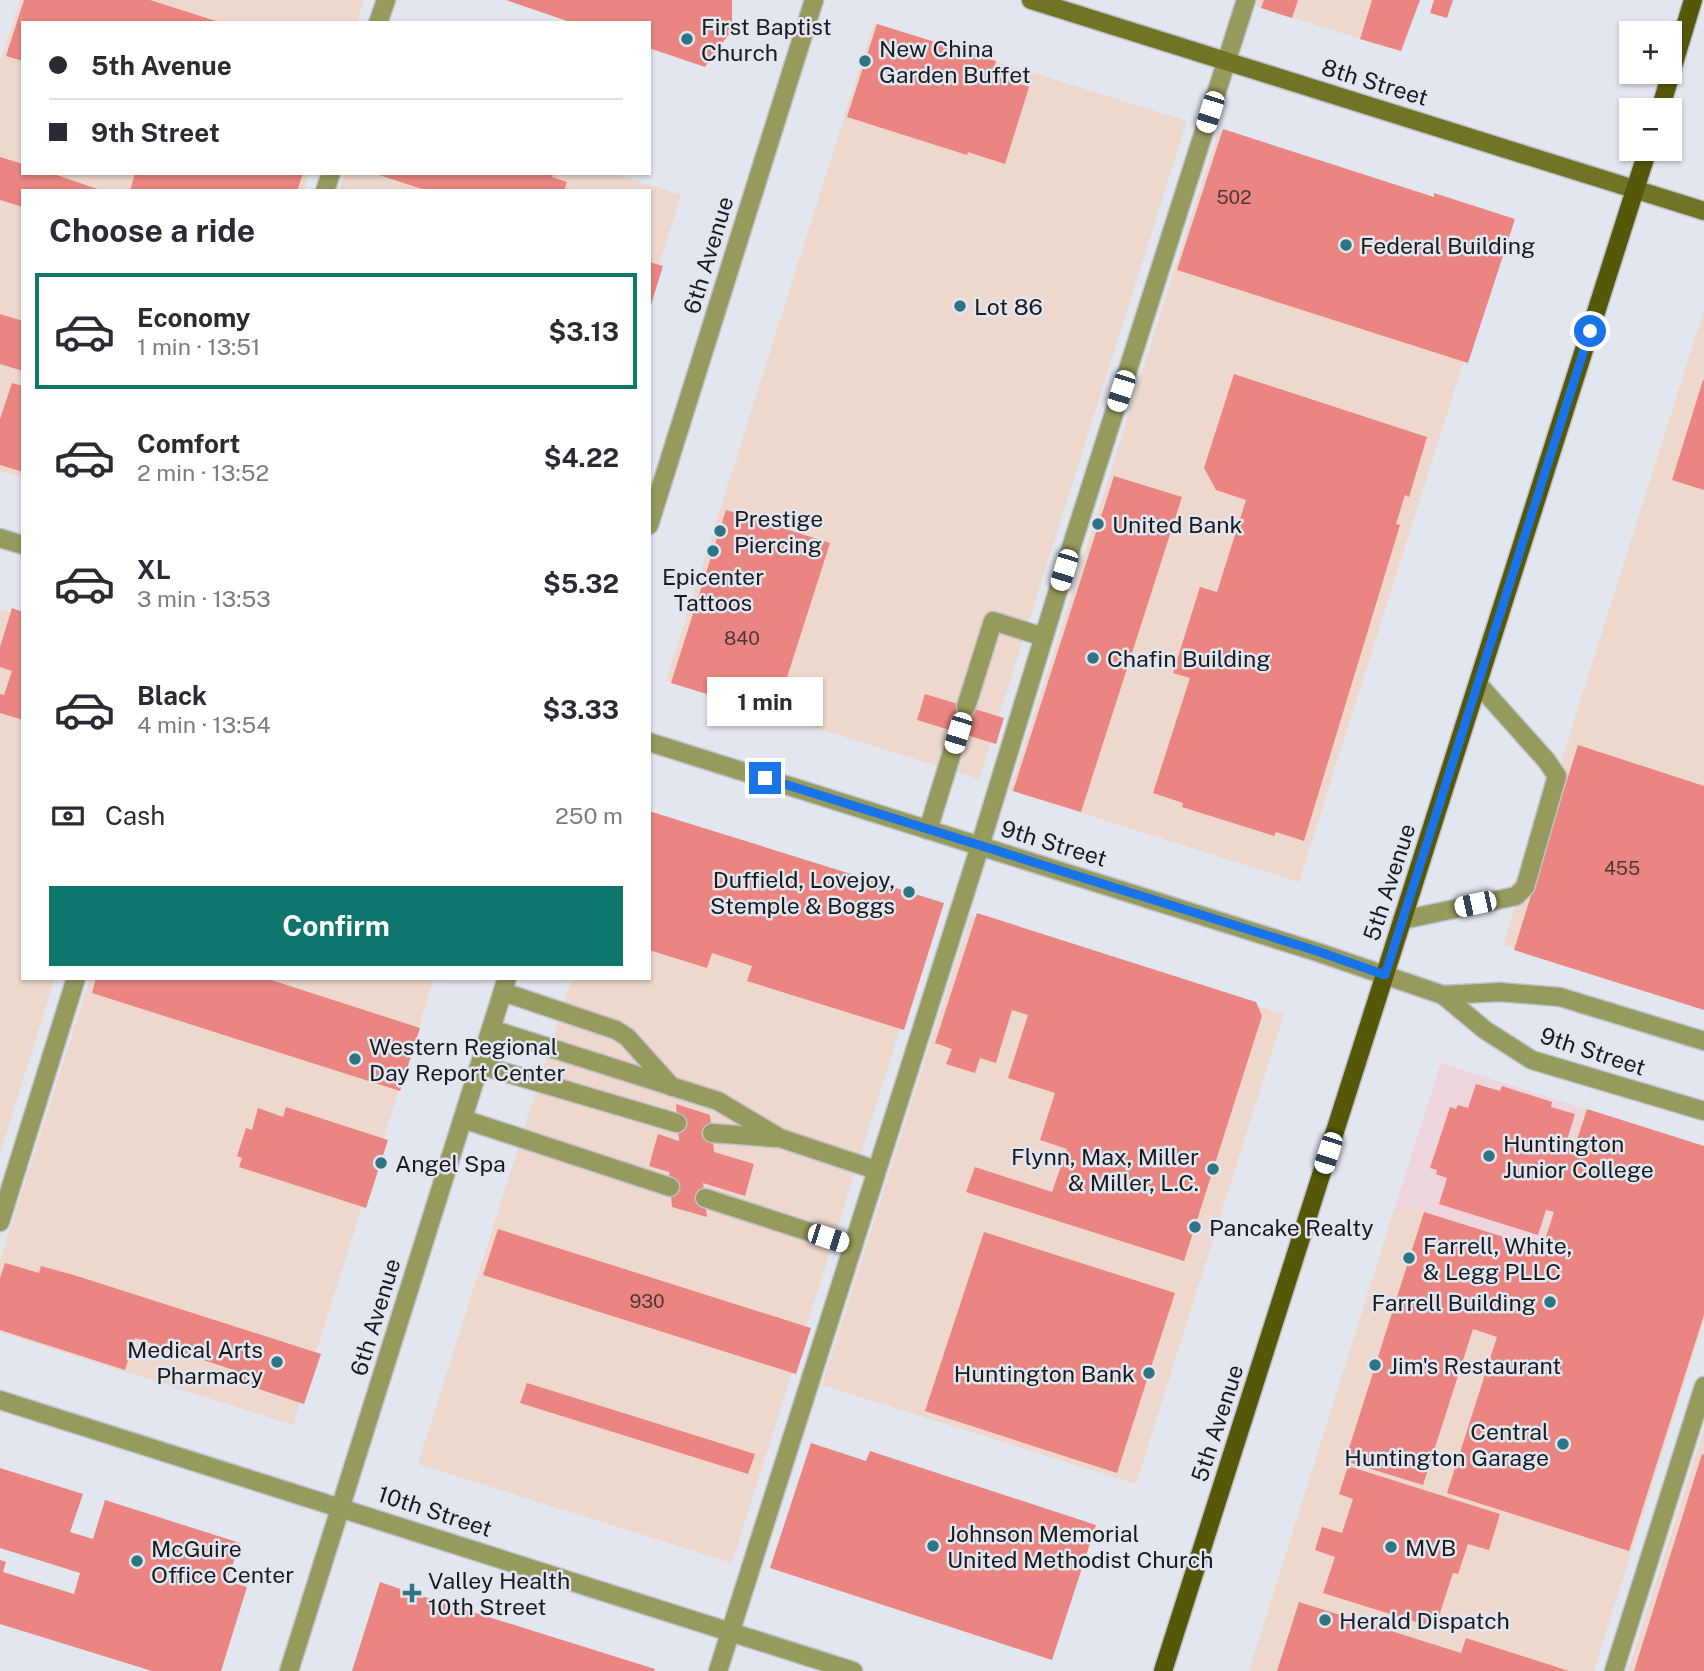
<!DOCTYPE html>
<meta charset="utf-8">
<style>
:root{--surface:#fff;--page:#f2f2f3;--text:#2b2b33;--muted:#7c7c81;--line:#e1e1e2;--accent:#0f766e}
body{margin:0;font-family:"Public Sans",sans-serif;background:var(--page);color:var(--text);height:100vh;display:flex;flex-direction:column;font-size:26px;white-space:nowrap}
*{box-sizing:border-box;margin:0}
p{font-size:23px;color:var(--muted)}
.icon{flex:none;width:38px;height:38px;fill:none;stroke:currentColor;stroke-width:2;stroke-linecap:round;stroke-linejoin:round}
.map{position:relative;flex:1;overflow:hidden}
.details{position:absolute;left:21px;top:189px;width:630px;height:791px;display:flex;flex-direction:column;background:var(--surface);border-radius:0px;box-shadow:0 2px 5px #0004}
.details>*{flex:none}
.top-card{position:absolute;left:21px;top:21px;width:630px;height:154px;border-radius:0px;box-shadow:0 2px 5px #0004;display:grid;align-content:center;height:154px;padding:0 28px;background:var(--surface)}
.controls{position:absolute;left:1619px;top:21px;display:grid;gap:14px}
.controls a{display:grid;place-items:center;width:63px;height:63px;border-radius:0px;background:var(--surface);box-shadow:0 2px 5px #0004;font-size:35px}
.end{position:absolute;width:32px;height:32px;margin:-16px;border:9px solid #1a73e8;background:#fff;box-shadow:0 0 0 4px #fff}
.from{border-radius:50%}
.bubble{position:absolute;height:49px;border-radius:0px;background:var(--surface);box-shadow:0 2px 5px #0004;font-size:23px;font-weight:700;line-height:49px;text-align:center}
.car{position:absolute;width:21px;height:42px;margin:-21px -10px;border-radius:9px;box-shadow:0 0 5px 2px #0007;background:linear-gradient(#fff 24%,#345 0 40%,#fff 0 76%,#345 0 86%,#fff 0)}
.top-card b{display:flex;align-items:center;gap:24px;height:66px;font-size:26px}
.top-card b+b{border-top:2px solid var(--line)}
.top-card i{width:18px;height:18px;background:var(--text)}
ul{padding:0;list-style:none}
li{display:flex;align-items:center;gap:21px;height:116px;margin:0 14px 10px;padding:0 14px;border:4px solid transparent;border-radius:0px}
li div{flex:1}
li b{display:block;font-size:26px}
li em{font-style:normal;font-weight:700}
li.on{border-color:var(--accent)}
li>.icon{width:63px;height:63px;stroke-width:1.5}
h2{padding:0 28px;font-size:32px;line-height:84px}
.pay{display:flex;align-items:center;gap:18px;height:77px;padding:0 28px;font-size:26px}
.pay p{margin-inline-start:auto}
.cta{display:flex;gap:14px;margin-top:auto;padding:14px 28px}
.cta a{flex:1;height:80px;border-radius:0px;background:var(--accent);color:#fff;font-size:28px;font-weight:700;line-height:80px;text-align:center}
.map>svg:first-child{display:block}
.commercial{fill:#eed7cc}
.education{fill:#edd4dd}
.building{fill:#ea8581}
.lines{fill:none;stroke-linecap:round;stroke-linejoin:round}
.service-casing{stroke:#bec1c9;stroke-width:21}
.minor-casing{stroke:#bec1c9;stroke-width:21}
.tertiary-casing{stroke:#bec1c9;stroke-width:21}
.secondary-casing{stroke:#bec1c9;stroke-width:21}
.primary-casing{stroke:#bec1c9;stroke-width:21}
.service{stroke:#969a5d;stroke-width:18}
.minor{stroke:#969a5d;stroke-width:18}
.tertiary{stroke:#969a5d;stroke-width:18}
.secondary{stroke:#707425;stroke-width:18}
.primary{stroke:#555808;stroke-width:18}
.route{stroke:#1a73e8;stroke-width:9}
.poi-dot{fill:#2f7483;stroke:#e2e6ee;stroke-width:2.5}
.labels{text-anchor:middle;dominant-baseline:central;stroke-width:5;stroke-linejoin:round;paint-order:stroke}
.number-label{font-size:19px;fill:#4e3637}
.poi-label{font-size:23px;fill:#1a1b1e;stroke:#e2e6ee;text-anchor:start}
.street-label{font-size:23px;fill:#1a1b1e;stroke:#e2e6ee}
</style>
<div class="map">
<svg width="1704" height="1671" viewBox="0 0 1704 1671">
<rect width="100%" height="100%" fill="#e2e6ee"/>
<g class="commercial">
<path d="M20,0h344l-7,23h-334v150h286l-5,18h-281v287l-23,-7v-409z"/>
<path d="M1258,0h156l-15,51 -143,-45z"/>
<path d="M874,23l313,98 -208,658 -313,-98z"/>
<path d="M1218,132l289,92 -208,658 -289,-92z"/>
<path d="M344,173h268l69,22 -32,102v-106h-310z"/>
<path d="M1704,310v698l-201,-63z"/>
<path d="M0,609l23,7v362h32l-55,175z"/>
<path d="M649,814l290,91 -207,658 -314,-99 154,-486h77z"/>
<path d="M971,915l313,99 -148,470 -314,-99z"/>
<path d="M90,978h344l-141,447 -293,-93v-71z"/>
<path d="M1582,1108l122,38v174l-110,351h-345l147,-467 141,45z"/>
<path d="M1704,1429v242h-76z"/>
</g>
<path class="education" d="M1441,1063l141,45 -45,141 -141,-45z"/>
<g class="building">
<path d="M24,0h126l69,22 -196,1v38l-17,-5z"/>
<path d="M506,0h226v30l-27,37 -56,-19v-25h-76z"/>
<path d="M1264,0h34l-6,18 -31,-10z"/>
<path d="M1372,0h48l-19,51 -41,-12z"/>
<path d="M1434,0h19l-6,18 -17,-5z"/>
<path d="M877,24l119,37 -4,14 37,12 -24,77 -37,-12 -1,3 -120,-38z"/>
<path d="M1223,129l211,68v-4l81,26 -47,144 -291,-93z"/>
<path d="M0,157l23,7v9h28l52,18h-80v16l-23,-7z"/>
<path d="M135,173h168l-6,18h-167z"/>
<path d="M380,173h174l-2,4 15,5 -3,9h-136l-49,-16z"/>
<path d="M649,262l14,4 -13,42h-1z"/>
<path d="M0,314l23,7v50l-23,-7z"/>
<path d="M1234,374l193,63 -18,60 -4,-2 -9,29 4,1 -96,316 -28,-9 -2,4 -92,-29 1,-4 -30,-10 37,-115 -17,-5 27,-86 17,5 29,-92 -30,-10 -12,-22z"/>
<path d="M1703,380h1v110l-32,-10z"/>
<path d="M12,383l11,3v86l-23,-7v-46z"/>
<path d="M1114,476l68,21 -101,315 -68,-21z"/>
<path d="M726,510l104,33 -55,172 -104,-32z"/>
<path d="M12,608l11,4v108l-23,-7v-19l4,1 8,-24 -12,-4v-20z"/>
<path d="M925,694l79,24 -8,26 -79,-24z"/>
<path d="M1578,745l126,41v224l-190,-60z"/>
<path d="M649,811l295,92 -40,127 -157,-49 5,-15 -40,-13 -5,15 -58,-18z"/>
<path d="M977,913l279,89 6,14 -78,245 -218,-69 9,-25 77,25 15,-43 -27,-9 15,-47 -47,-15 20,-63 -16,-5 -16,53 -16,-5 -5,15 -29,-9 6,-15 -17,-6z"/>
<path d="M96,978h169l155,50 -20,63 -308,-98z"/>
<path d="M1476,1084l24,7 2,-5 50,16 -1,5 24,7 -8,26 9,3 11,-34 117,37v169l-75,236 -182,-58 50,-156 -24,-8 -50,156 -78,-24 79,-249 118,37 12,-37 -8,-2 -8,25 -99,-31 8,-26 -11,-4 1,-4 -7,-2 20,-61 6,2 2,-4 10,3z"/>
<path d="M676,1104l34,11 4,37 40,12 -9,32 -42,-13 4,34 -35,-10 -3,-35 -20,-6 9,-32 21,7z"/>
<path d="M286,1107l102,33 -22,68 -127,-41 3,-9 -5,-2 9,-28 6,2 6,-22 25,9z"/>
<path d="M498,1229l313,99 -15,46 -313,-99z"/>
<path d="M984,1232l191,61 -58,180 -192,-62z"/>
<path d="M5,1263l34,10 2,-7 36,10 244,78 -17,50 -73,-24 3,-10 -99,-32 -10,32 -125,-40v-52z"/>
<path d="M527,1383l228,71 -7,20 -228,-71z"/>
<path d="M811,1443l55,18 4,-10 226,74 -44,135 -282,-92z"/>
<path d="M1702,1454l2,1v216h-70z"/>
<path d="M1348,1466l152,48 -11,36 -21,-6 -10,30 -5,-1 -18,55 -112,-35 12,-36 -20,-7 7,-23 20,6 11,-34 -14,-5z"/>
<path d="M0,1468l83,26 -13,38 23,7 12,-39 135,43 -13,38 20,6 -26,84h-69l-152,-47v-64l6,2 -3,10 71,22 6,-21 -80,-25z"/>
<path d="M380,1582l32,11 243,76 -1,2h-302z"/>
<path d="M1299,1602l162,51 5,-15 103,33h-292z"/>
</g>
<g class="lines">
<g class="service-casing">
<g id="service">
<path d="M378,23l8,-23"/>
<path d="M325,191l6,-18"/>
<path d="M966,707l27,-86 51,16"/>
<path d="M928,830l30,-97"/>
<path d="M1402,920l114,-24 9,-9 32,-111 -11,-16 -68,-76"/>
<path d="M503,992l113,38 11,7 45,50"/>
<path d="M491,1029l227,72 62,37 96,32"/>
<path d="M480,1065l197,58"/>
<path d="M463,1119l207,68"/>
<path d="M712,1133l64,5"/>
<path d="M705,1198l148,48"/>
<path d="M0,1222l76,-244"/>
<path d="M718,1671l262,-825 91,-298 175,-548"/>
<path d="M1614,1671l90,-285"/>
</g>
</g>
<g class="minor-casing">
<g id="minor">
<path d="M0,538l23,7"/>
<path d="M649,742l668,210 126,43 42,35 47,30 172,51"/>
<path d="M1443,995l57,-3 60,5 144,44"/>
</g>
</g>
<g class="tertiary-casing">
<g id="tertiary">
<path d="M649,525l165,-525"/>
<path d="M0,1400l853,271"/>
<path d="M289,1671l218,-693"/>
</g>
</g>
<g class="secondary-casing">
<path id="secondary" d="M1031,0l673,211"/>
</g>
<g class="primary-casing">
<g id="primary">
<path d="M1660,110l33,-110"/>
<path d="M1163,1671l485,-1522"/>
</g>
</g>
<use href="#service" class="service"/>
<use href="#minor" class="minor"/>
<use href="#tertiary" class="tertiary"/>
<use href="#secondary" class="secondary"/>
<use href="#primary" class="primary"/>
</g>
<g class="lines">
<path class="route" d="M765,778l552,173 68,24 205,-644"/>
</g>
<g class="poi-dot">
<circle cx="687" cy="39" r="7"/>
<circle cx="865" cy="61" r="7"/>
<circle cx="1346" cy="245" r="7"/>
<circle cx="960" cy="306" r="7"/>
<circle cx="1098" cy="524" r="7"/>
<circle cx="720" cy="531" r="7"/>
<circle cx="713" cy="551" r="7"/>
<circle cx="1093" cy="658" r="7"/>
<circle cx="909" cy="892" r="7"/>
<circle cx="355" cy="1059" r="7"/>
<circle cx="1489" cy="1156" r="7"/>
<circle cx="381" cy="1163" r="7"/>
<circle cx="1213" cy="1169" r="7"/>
<circle cx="1195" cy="1227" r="7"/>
<circle cx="1409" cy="1258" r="7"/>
<circle cx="1550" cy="1302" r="7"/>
<circle cx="277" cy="1362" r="7"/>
<circle cx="1375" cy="1365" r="7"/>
<circle cx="1149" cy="1373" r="7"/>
<circle cx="1563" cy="1444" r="7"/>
<circle cx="933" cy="1546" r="7"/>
<circle cx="1391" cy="1547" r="7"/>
<circle cx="137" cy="1561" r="7"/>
<path d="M408.5 1582.5h7v7h7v7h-7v7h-7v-7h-7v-7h7z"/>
<circle cx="1325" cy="1620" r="7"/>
</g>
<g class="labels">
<g class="number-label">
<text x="1234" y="197">502</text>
<text x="742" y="638">840</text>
<text x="1622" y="868">455</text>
<text x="647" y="1301">930</text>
</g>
<g class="poi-label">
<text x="701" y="26">First Baptist<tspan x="701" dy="26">Church</tspan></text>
<text x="879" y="48">New China<tspan x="879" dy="26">Garden Buffet</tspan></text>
<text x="1360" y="245">Federal Building</text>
<text x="974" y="306">Lot 86</text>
<text x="734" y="518">Prestige<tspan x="734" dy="26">Piercing</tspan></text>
<text x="1112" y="524">United Bank</text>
<text x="713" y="576" text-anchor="middle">Epicenter<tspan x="713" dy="26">Tattoos</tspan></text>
<text x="1107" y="658">Chafin Building</text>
<text x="895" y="879" text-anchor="end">Duffield, Lovejoy,<tspan x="895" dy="26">Stemple &amp; Boggs</tspan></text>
<text x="369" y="1046">Western Regional<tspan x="369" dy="26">Day Report Center</tspan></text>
<text x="1503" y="1143">Huntington<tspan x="1503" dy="26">Junior College</tspan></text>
<text x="1199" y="1156" text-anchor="end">Flynn, Max, Miller<tspan x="1199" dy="26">&amp; Miller, L.C.</tspan></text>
<text x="395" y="1163">Angel Spa</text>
<text x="1209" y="1227">Pancake Realty</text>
<text x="1423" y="1245">Farrell, White,<tspan x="1423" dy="26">&amp; Legg PLLC</tspan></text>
<text x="1536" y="1302" text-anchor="end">Farrell Building</text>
<text x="263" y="1349" text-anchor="end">Medical Arts<tspan x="263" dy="26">Pharmacy</tspan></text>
<text x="1389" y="1365">Jim's Restaurant</text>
<text x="1135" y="1373" text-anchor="end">Huntington Bank</text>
<text x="1549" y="1431" text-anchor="end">Central<tspan x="1549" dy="26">Huntington Garage</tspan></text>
<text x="947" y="1533">Johnson Memorial<tspan x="947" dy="26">United Methodist Church</tspan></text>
<text x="1405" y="1547">MVB</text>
<text x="151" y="1548">McGuire<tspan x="151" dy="26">Office Center</tspan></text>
<text x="428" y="1580">Valley Health<tspan x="428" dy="26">10th Street</tspan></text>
<text x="1339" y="1620">Herald Dispatch</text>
</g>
<g class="street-label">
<text transform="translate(1375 82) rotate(17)">8th Street</text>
<text transform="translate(708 255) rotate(-73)">6th Avenue</text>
<text transform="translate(1054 843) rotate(17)">9th Street</text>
<text transform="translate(1389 882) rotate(-72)">5th Avenue</text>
<text transform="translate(1593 1051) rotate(18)">9th Street</text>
<text transform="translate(375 1317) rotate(-73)">6th Avenue</text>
<text transform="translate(1217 1423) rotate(-72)">5th Avenue</text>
<text transform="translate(435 1511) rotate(18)">10th Street</text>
</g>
</g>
</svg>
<div class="controls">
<a>+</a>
<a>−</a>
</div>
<i class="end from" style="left:1590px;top:331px"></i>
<i class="end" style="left:765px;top:778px"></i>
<div class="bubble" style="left:707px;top:677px;width:116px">1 min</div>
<i class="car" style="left:1210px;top:112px;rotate:198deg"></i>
<i class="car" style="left:1121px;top:391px;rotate:198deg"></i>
<i class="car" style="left:1064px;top:570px;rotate:197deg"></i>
<i class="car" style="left:958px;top:733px;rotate:197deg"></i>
<i class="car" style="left:1475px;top:904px;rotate:258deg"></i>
<i class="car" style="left:1328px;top:1153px;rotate:198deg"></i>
<i class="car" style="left:828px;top:1238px;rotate:108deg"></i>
<div class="top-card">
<b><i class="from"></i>5th Avenue</b>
<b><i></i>9th Street</b>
</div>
<section class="details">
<h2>Choose a ride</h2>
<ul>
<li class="on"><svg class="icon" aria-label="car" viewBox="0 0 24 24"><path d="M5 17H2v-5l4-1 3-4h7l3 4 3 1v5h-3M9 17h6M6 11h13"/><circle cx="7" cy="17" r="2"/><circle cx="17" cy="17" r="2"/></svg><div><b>Economy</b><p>1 min · 13:51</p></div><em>$3.13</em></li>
<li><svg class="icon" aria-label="car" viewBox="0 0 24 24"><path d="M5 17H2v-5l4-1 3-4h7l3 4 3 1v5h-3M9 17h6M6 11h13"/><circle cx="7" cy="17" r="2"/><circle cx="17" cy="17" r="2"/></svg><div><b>Comfort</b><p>2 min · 13:52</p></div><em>$4.22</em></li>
<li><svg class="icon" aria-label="car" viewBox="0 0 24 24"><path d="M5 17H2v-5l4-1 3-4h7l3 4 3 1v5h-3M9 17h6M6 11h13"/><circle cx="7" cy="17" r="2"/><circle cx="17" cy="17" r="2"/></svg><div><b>XL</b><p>3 min · 13:53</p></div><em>$5.32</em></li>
<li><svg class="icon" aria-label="car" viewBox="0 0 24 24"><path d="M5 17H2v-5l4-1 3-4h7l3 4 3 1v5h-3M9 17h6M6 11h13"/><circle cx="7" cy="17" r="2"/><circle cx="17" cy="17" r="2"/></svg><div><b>Black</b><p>4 min · 13:54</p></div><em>$3.33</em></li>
</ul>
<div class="pay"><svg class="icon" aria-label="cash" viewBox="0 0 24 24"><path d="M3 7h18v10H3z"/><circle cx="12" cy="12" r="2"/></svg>Cash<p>250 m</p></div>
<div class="cta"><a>Confirm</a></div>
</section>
</div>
